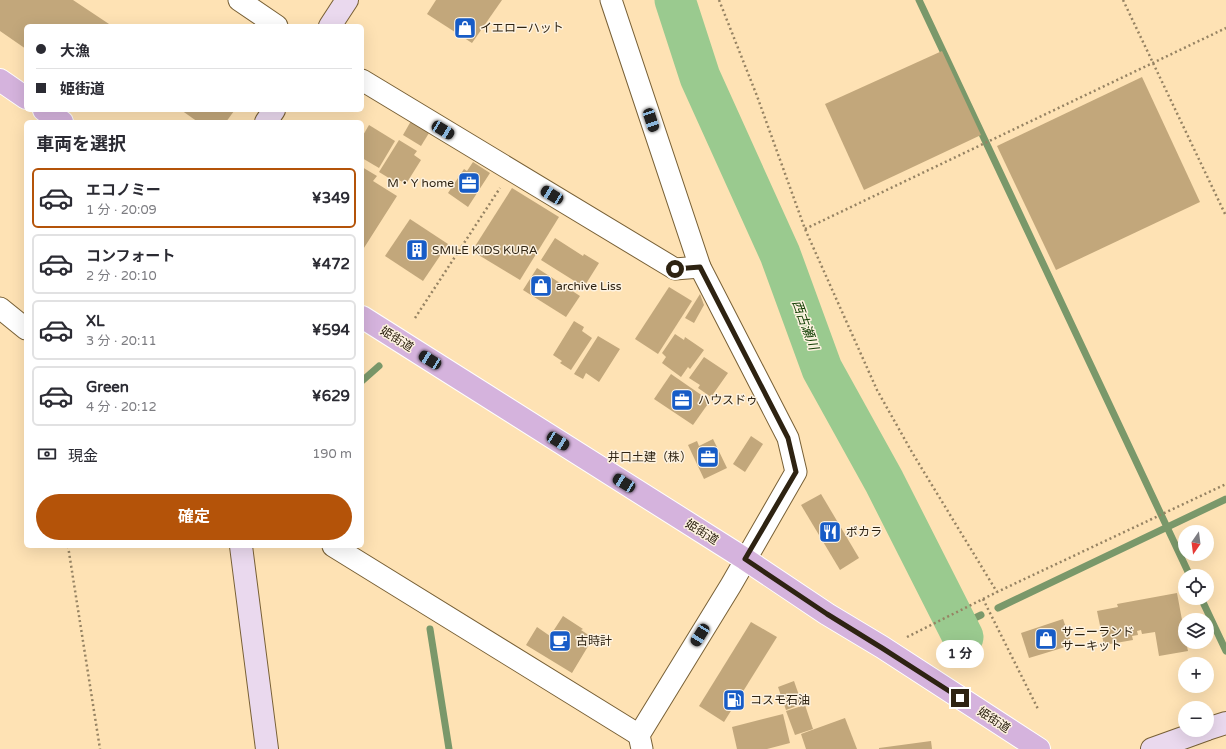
<!DOCTYPE html>
<html lang="ja">
<meta charset="utf-8">
<style>
:root{--surface:#fff;--page:#f2f2f3;--text:#2b2b33;--muted:#7c7c81;--line:#e1e1e2;--accent:#b45309}
body{margin:0;font-family:"Varela Round","Noto Sans JP",sans-serif;background:var(--page);color:var(--text);height:100vh;display:flex;flex-direction:column;font-size:15px;white-space:nowrap}
*{box-sizing:border-box;margin:0}
p{font-size:13px;color:var(--muted)}
.icon{flex:none;width:22px;height:22px;fill:none;stroke:currentColor;stroke-width:2;stroke-linecap:round;stroke-linejoin:round}
.map{position:relative;flex:1;overflow:hidden}
.side{position:absolute;left:24px;top:120px;width:340px;height:428px;display:flex;flex-direction:column;background:var(--surface);border-radius:6px;box-shadow:0 4px 16px #0002}
.side>*{flex:none}
.top-card{position:absolute;left:24px;top:24px;width:340px;height:88px;border-radius:6px;box-shadow:0 4px 16px #0002;display:grid;align-content:center;height:88px;padding:0 12px;background:var(--surface)}
.needle{width:26px;rotate:194deg}
.buttons{position:absolute;left:1178px;top:525px;display:grid;gap:8px}
.buttons a{display:grid;place-items:center;width:36px;height:36px;border-radius:50%;background:var(--surface);box-shadow:0 4px 16px #0002;font-size:20px}
.end{position:absolute;width:18px;height:18px;margin:-9px;border:5px solid #2e2312;background:#fff;box-shadow:0 0 0 2px #fff}
.from{border-radius:50%}
.bubble{position:absolute;height:28px;border-radius:14px;background:var(--surface);box-shadow:0 4px 16px #0002;font-size:13px;font-weight:700;line-height:28px;text-align:center}
.car{position:absolute;width:12px;height:24px;margin:-12px -6px;border-radius:5px;box-shadow:0 0 3px 1px #0007;background:linear-gradient(#222 24%,#8ab4d8 0 40%,#222 0 76%,#8ab4d8 0 86%,#222 0)}
.top-card b{display:flex;align-items:center;gap:14px;height:38px;font-size:15px}
.top-card b+b{border-top:1px solid var(--line)}
.top-card i{width:10px;height:10px;background:var(--text)}
ul{padding:0;list-style:none}
li{display:flex;align-items:center;gap:12px;height:60px;margin:0 8px 6px;padding:0 4px;border:2px solid var(--line);border-radius:6px}
li div{flex:1}
li b{display:block;font-size:15px}
li em{font-style:normal;font-weight:700}
li.active{border-color:var(--accent)}
li>.icon{width:36px;height:36px;stroke-width:1.5}
h2{padding:0 12px;font-size:18px;line-height:48px}
.pay{display:flex;align-items:center;gap:10px;height:44px;padding:0 12px;font-size:15px}
.pay p{margin-inline-start:auto}
.action{display:flex;gap:8px;margin-top:auto;padding:8px 12px}
.action a{flex:1;height:46px;border-radius:24px;background:var(--accent);color:#fff;font-size:16px;font-weight:700;line-height:46px;text-align:center}
.map>svg:first-child{display:block}
.lines{fill:none;stroke-linecap:round;stroke-linejoin:round}
.stream{stroke:#7a986a;stroke-width:7}
.river{stroke:#9aca8f;stroke-width:41}
.building{fill:#c2a77b}
.street-casing{stroke:#786036;stroke-width:23}
.secondary-casing{stroke:#786036;stroke-width:24}
.primary-casing{stroke:#fff;stroke-width:24}
.path{stroke:#968363;stroke-width:2.5;stroke-dasharray:2 3;stroke-linecap:butt}
.street{stroke:#fff;stroke-width:21}
.secondary{stroke:#ead9ee;stroke-width:22}
.primary{stroke:#d5b3dd;stroke-width:22}
.route{stroke:#2e2312;stroke-width:5}
.labels{text-anchor:middle;dominant-baseline:central;stroke-width:3;stroke-linejoin:round;paint-order:stroke}
.poi-label{font-size:12px;fill:#2e2312;stroke:#fdf2e0;text-anchor:start}
.street-label{font-size:12px;fill:#2e2312;stroke:#fdf2e0}
.water-label{font-size:13px;font-style:italic;fill:#103e02;stroke:#fdf2e0}
</style>
<div class="map">
<svg width="1226" height="749" viewBox="0 0 1226 749">
<rect width="100%" height="100%" fill="#fee2b4"/>
<g class="lines">
<g class="stream">
<path d="M919,0l271,576"/>
<path d="M362,381l17,-15"/>
<path d="M1201,598l25,53"/>
<path d="M998,608l228,-109"/>
<path d="M958,626l23,-11"/>
<path d="M430,629l19,120"/>
</g>
<path class="river" d="M675,0l25,77 80,177 42,115 62,112 79,156"/>
</g>
<g class="building">
<path d="M0,0h73l39,26h-86v23l-26,-18z"/>
<path d="M436,0h66l-30,43 -45,-29z"/>
<path d="M942,51l39,84 -117,55 -39,-86z"/>
<path d="M1142,77l58,125 -144,68 -59,-124z"/>
<path d="M181,110h52l1,1 -8,11h-28z"/>
<path d="M411,121l18,12 -8,13 -18,-11z"/>
<path d="M369,125l26,16 -16,27 -17,-10v-21z"/>
<path d="M399,140l18,11 -3,4 7,5 -15,24 -7,-4 -2,3 -18,-11z"/>
<path d="M473,162l17,11 -22,34 -20,-14 16,-24 3,2z"/>
<path d="M362,167l15,9 -4,5 24,15 -35,55z"/>
<path d="M512,188l47,29 -39,63 -48,-29z"/>
<path d="M410,219l38,25 -25,37 -38,-25z"/>
<path d="M555,238l28,18 1,-2 15,9 -15,24 -43,-27z"/>
<path d="M537,268l43,28 -14,21 -43,-27z"/>
<path d="M669,287l23,14 -34,53 -23,-15z"/>
<path d="M700,294l4,11 -10,18 -9,-5z"/>
<path d="M574,321l10,6 -2,4 10,7 -21,32 -11,-7 2,-2 -9,-6z"/>
<path d="M675,334l9,6 1,-3 19,13 -14,19 -2,-2 -7,10 -19,-14 4,-6 -4,-4z"/>
<path d="M598,336l22,13 -21,33 -13,-9 -3,6 -9,-5z"/>
<path d="M704,357l24,16 -17,24 -13,-9 2,-3 -11,-7z"/>
<path d="M671,374l39,27 -17,24 -39,-26z"/>
<path d="M751,436l12,8 -18,28 -12,-8z"/>
<path d="M713,439l14,29 -23,11 -16,-34 9,-4 2,5z"/>
<path d="M821,494l38,64 -19,12 -39,-65z"/>
<path d="M1177,593l8,43v6h1l2,9 -29,5 -4,-24 -13,2 -1,-4 -4,1 1,4 -6,1 1,4 -29,5 -7,-34 21,-4 -1,-3z"/>
<path d="M563,616l20,13 -2,1 12,8 -21,35 -46,-28 11,-18 13,9z"/>
<path d="M1063,619l9,26 -43,13 -8,-25z"/>
<path d="M751,622l26,15 -53,85 -25,-16z"/>
<path d="M794,681l8,23 -16,6 -8,-23z"/>
<path d="M805,705l8,24 -18,6 -9,-24z"/>
<path d="M783,714l7,29 -23,6h-30l-5,-22z"/>
<path d="M845,718l12,31h-51l-5,-15z"/>
<path d="M931,741l1,8h-53v-1z"/>
</g>
<g class="lines">
<g class="street-casing">
<g id="street">
<path d="M239,0l38,26"/>
<path d="M611,0l89,267 88,171 8,34 -65,113 -92,150 3,14"/>
<path d="M362,80l313,189 25,-2"/>
<path d="M0,308l26,21"/>
<path d="M333,546l306,189"/>
</g>
</g>
<g class="secondary-casing">
<g id="secondary">
<path d="M330,26l17,-26"/>
<path d="M266,122l8,-12"/>
<path d="M241,546l26,203"/>
<path d="M1207,729l19,-6"/>
<path d="M1152,749l53,-19"/>
</g>
</g>
<g class="primary-casing">
<g id="primary">
<path d="M0,80l26,18"/>
<path d="M44,110l18,12"/>
<path d="M362,317l383,242 82,55 55,33 157,102"/>
</g>
</g>
<g class="path">
<path d="M719,0l38,96 48,133 72,161 36,64 84,138"/>
<path d="M1123,0l103,216"/>
<path d="M805,229l421,-201"/>
<path d="M415,318l85,-130"/>
<path d="M68,546l32,203"/>
<path d="M983,599l55,110"/>
<path d="M907,637l90,-45 229,-108"/>
</g>
<use href="#street" class="street"/>
<use href="#secondary" class="secondary"/>
<use href="#primary" class="primary"/>
</g>
<g class="lines">
<path class="route" d="M675,269l25,-2 88,171 8,34 -51,87 82,55 55,34 78,50"/>
</g>
<defs>
<g id="shop-square" transform="scale(1.15)"><rect x="-9" y="-9" width="18" height="18" rx="4" fill="#175cc7" stroke="#fdf2e0"/><path d="M-5-2.5h2.3a2.7 3.5 0 0 1 5.4 0H5L5.5 6h-11ZM-1.5-2.5h3a1.5 2.3 0 0 0-3 0Z" fill="#fff"/></g>
<g id="office-square" transform="scale(1.15)"><rect x="-9" y="-9" width="18" height="18" rx="4" fill="#175cc7" stroke="#fdf2e0"/><path d="M-6-3h4V-5.5h4V-3h4V5H-6ZM-1-4.5V-3h2v-1.5ZM-6 0V1H6V0Z" fill="#fff"/></g>
<g id="building-square" transform="scale(1.15)"><rect x="-9" y="-9" width="18" height="18" rx="4" fill="#175cc7" stroke="#fdf2e0"/><path d="M-4-6H4V6H1V3H-1V6H-4ZM-2.5-4.3h1.7v1.8h-1.7ZM.8-4.3h1.7v1.8H.8ZM-2.5-1h1.7V.8h-1.7ZM.8-1h1.7V.8H.8Z" fill="#fff"/></g>
<g id="restaurant-square" transform="scale(1.15)"><rect x="-9" y="-9" width="18" height="18" rx="4" fill="#175cc7" stroke="#fdf2e0"/><path d="M-5-6h1v4h1v-4h1v4h1v-4h1v5L-1.5 .5V6h-2V.5L-5-1ZM5-6V6H3V1.5H1.5Q1.5-4 5-6Z" fill="#fff"/></g>
<g id="cafe-square" transform="scale(1.15)"><rect x="-9" y="-9" width="18" height="18" rx="4" fill="#175cc7" stroke="#fdf2e0"/><path d="M-5.5-4.5H6V0H3Q3 3.5 0 3.5H-2.5Q-5.5 3.5-5.5 0ZM3-3.2v2h1.7v-2ZM-6 4.5H4V6H-6Z" fill="#fff"/></g>
<g id="fuel-square" transform="scale(1.15)"><rect x="-9" y="-9" width="18" height="18" rx="4" fill="#175cc7" stroke="#fdf2e0"/><path d="M-5.5-6h7V0h2V4h1.3V-2.5L3-4.5l.8-.8L6-3V5H2.5V1h-1V6h-7ZM-4.2-4.7v3.2H.2V-4.7Z" fill="#fff"/></g>
</defs>
<g fill-rule="evenodd">
<use href="#shop-square" x="465" y="28"/>
<use href="#office-square" x="469" y="183"/>
<use href="#building-square" x="417" y="250"/>
<use href="#shop-square" x="541" y="286"/>
<use href="#office-square" x="682" y="400"/>
<use href="#office-square" x="708" y="457"/>
<use href="#restaurant-square" x="830" y="532"/>
<use href="#shop-square" x="1046" y="639"/>
<use href="#cafe-square" x="560" y="641"/>
<use href="#fuel-square" x="734" y="700"/>
</g>
<g class="labels">
<g class="poi-label">
<text x="480" y="28">イエローハット</text>
<text x="454" y="183" text-anchor="end">M・Y home</text>
<text x="432" y="250">SMILE KIDS KURA</text>
<text x="556" y="286">archive Liss</text>
<text x="698" y="400">ハウスドゥ</text>
<text x="692" y="457" text-anchor="end">井口土建（株）</text>
<text x="846" y="532">ポカラ</text>
<text x="1062" y="632">サニーランド<tspan x="1062" dy="14">サーキット</tspan></text>
<text x="576" y="641">古時計</text>
<text x="750" y="700">コスモ石油</text>
</g>
<g class="street-label">
<text transform="translate(397 339) rotate(32)">姫街道</text>
<text transform="translate(702 532) rotate(32)">姫街道</text>
<text transform="translate(994 720) rotate(33)">姫街道</text>
</g>
<g class="water-label">
<text transform="translate(805 325) rotate(70)">西古瀬川</text>
</g>
</g>
</svg>
<div class="buttons">
<a><svg class="needle" viewBox="-14 -14 28 28"><path d="M0-13l5 13h-10z" fill="#e53935"/><path d="M0 13l5-13h-10z" fill="#7c7c81"/></svg></a>
<a><svg class="icon" aria-label="locate" viewBox="0 0 24 24"><circle cx="12" cy="12" r="6"/><path d="M12 2v4M12 18v4M2 12h4M18 12h4"/></svg></a>
<a><svg class="icon" aria-label="layers" viewBox="0 0 24 24"><path d="M12 4l9 5-9 5-9-5zM3 14l9 5 9-5"/></svg></a>
<a>+</a>
<a>−</a>
</div>
<i class="end from" style="left:675px;top:269px"></i>
<i class="end" style="left:960px;top:698px"></i>
<div class="bubble" style="left:936px;top:640px;width:48px">1 分</div>
<i class="car" style="left:651px;top:120px;rotate:162deg"></i>
<i class="car" style="left:443px;top:130px;rotate:121deg"></i>
<i class="car" style="left:552px;top:195px;rotate:301deg"></i>
<i class="car" style="left:430px;top:360px;rotate:302deg"></i>
<i class="car" style="left:558px;top:441px;rotate:122deg"></i>
<i class="car" style="left:624px;top:483px;rotate:302deg"></i>
<i class="car" style="left:700px;top:635px;rotate:212deg"></i>
<div class="top-card">
<b><i class="from"></i>大漁</b>
<b><i></i>姫街道</b>
</div>
<section class="side">
<h2>車両を選択</h2>
<ul>
<li class="active"><svg class="icon" aria-label="car" viewBox="0 0 24 24"><path d="M5 17H2v-5l4-1 3-4h7l3 4 3 1v5h-3M9 17h6M6 11h13"/><circle cx="7" cy="17" r="2"/><circle cx="17" cy="17" r="2"/></svg><div><b>エコノミー</b><p>1 分 · 20:09</p></div><em>¥349</em></li>
<li><svg class="icon" aria-label="car" viewBox="0 0 24 24"><path d="M5 17H2v-5l4-1 3-4h7l3 4 3 1v5h-3M9 17h6M6 11h13"/><circle cx="7" cy="17" r="2"/><circle cx="17" cy="17" r="2"/></svg><div><b>コンフォート</b><p>2 分 · 20:10</p></div><em>¥472</em></li>
<li><svg class="icon" aria-label="car" viewBox="0 0 24 24"><path d="M5 17H2v-5l4-1 3-4h7l3 4 3 1v5h-3M9 17h6M6 11h13"/><circle cx="7" cy="17" r="2"/><circle cx="17" cy="17" r="2"/></svg><div><b>XL</b><p>3 分 · 20:11</p></div><em>¥594</em></li>
<li><svg class="icon" aria-label="car" viewBox="0 0 24 24"><path d="M5 17H2v-5l4-1 3-4h7l3 4 3 1v5h-3M9 17h6M6 11h13"/><circle cx="7" cy="17" r="2"/><circle cx="17" cy="17" r="2"/></svg><div><b>Green</b><p>4 分 · 20:12</p></div><em>¥629</em></li>
</ul>
<div class="pay"><svg class="icon" aria-label="cash" viewBox="0 0 24 24"><path d="M3 7h18v10H3z"/><circle cx="12" cy="12" r="2"/></svg>現金<p>190 m</p></div>
<div class="action"><a>確定</a></div>
</section>
</div>
